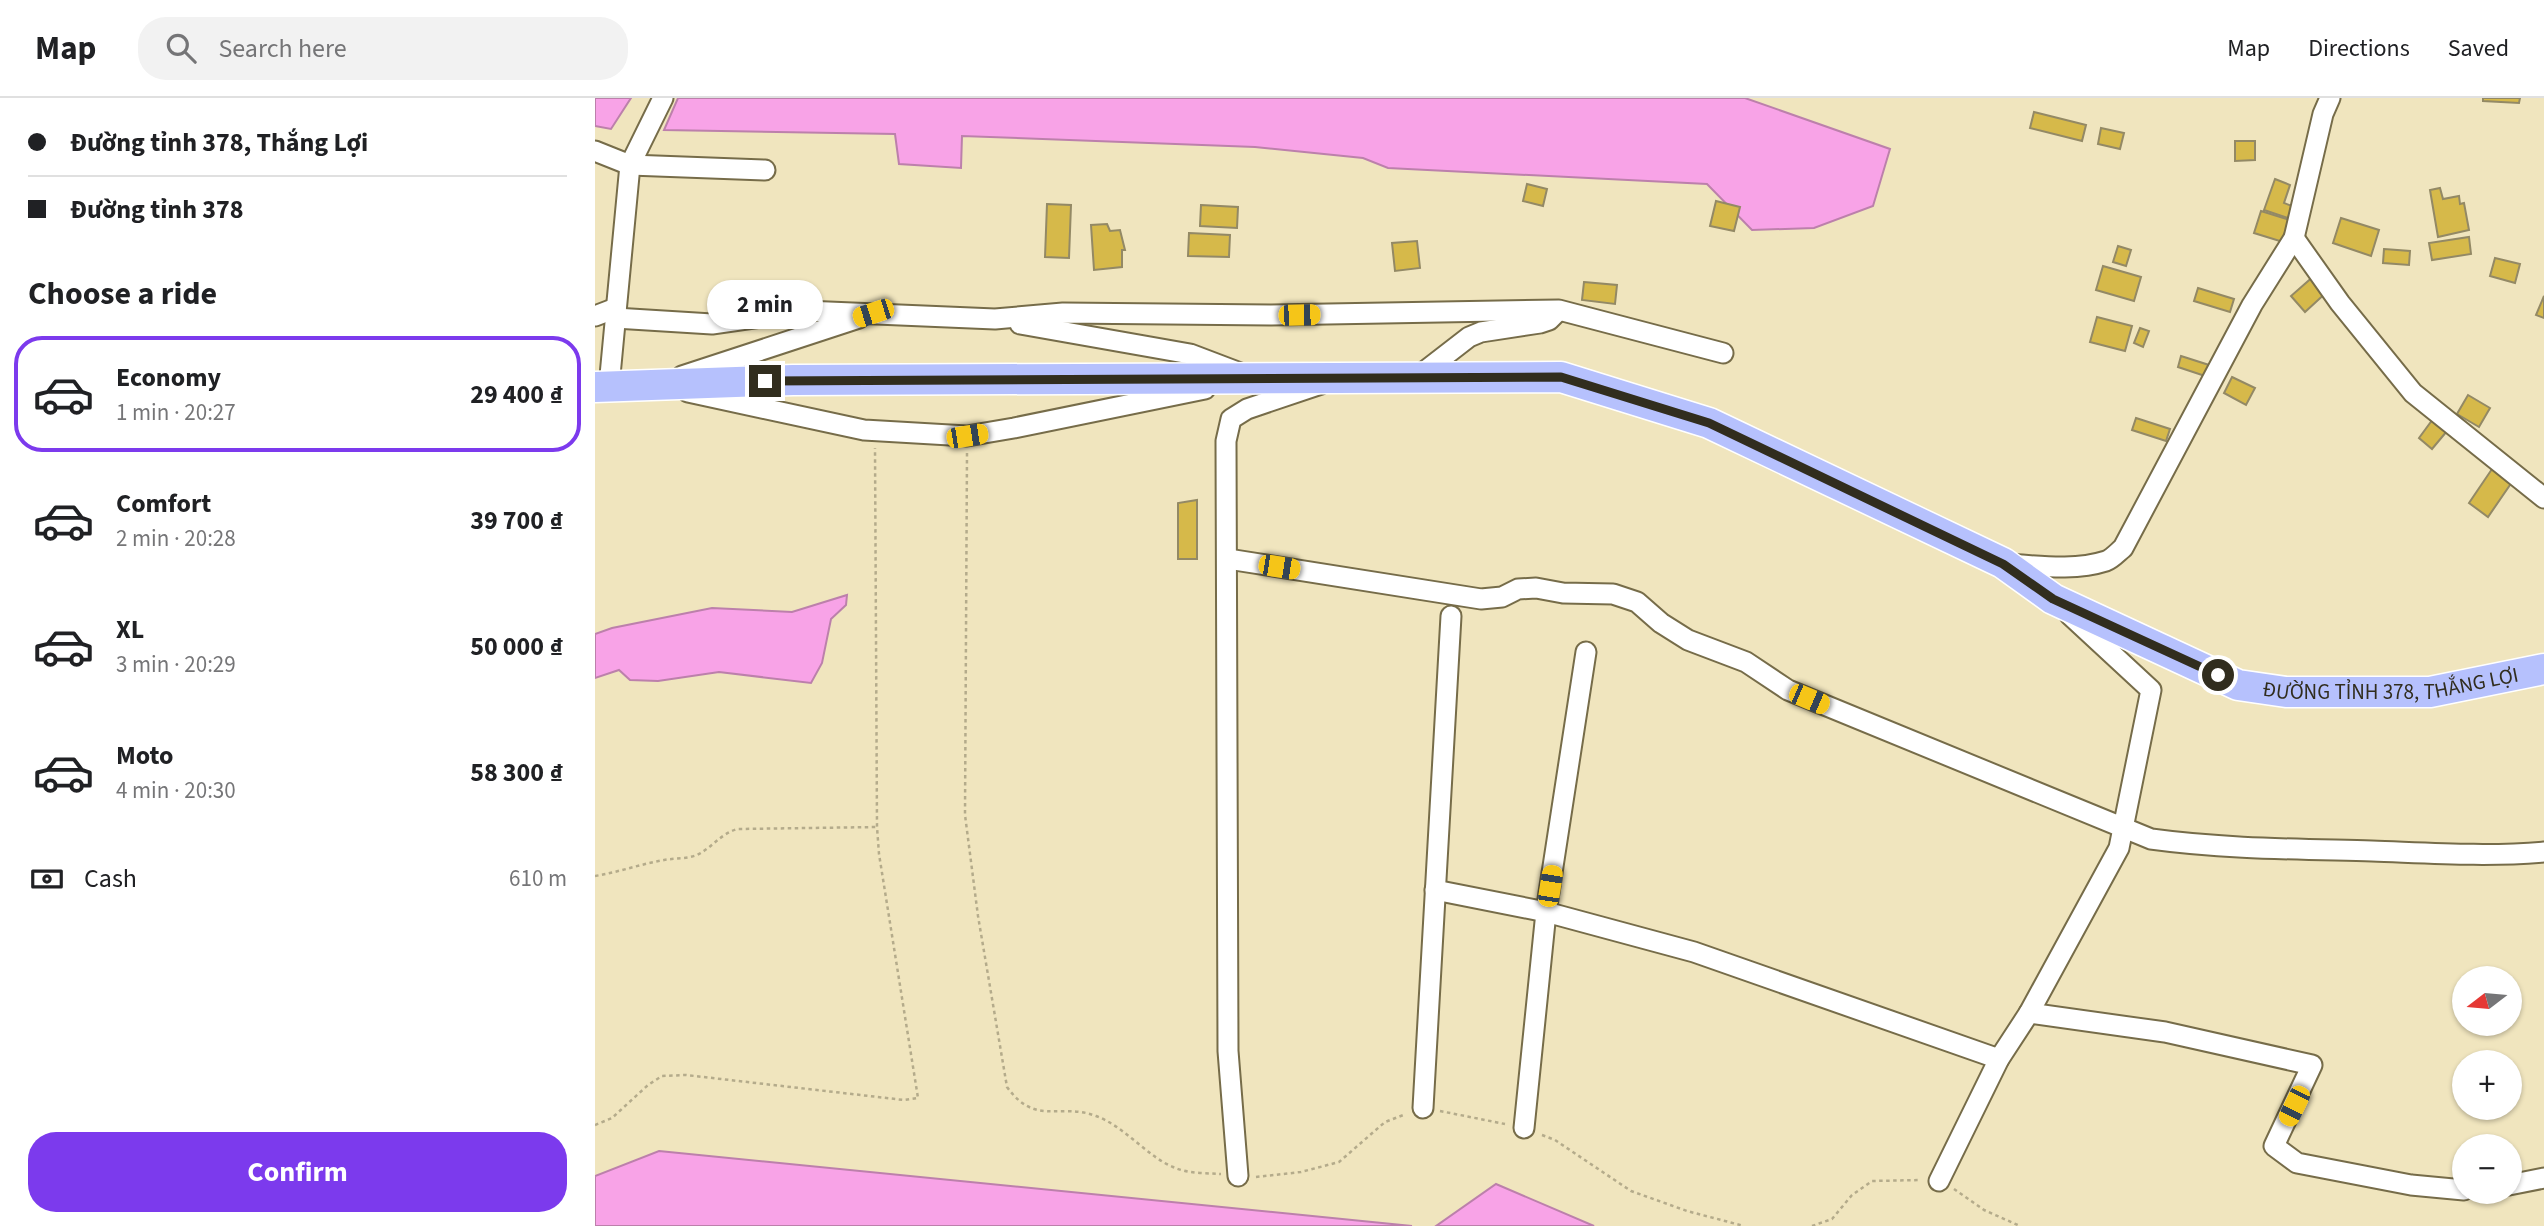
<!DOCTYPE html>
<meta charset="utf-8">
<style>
:root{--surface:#fff;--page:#f2f2f2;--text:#202124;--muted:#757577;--line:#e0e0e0;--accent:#7c3aed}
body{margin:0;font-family:"Source Sans 3",sans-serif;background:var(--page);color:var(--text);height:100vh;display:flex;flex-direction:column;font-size:26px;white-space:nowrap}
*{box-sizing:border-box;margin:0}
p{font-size:23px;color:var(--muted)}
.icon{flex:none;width:38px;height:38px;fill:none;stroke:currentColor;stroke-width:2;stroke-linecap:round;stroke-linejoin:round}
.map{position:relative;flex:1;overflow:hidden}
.details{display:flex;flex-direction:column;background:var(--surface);width:595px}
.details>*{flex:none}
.guide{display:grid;align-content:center;height:154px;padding:0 28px;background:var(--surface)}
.needle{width:46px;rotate:254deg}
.controls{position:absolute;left:1857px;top:868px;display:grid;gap:14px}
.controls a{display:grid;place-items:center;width:70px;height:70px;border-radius:50%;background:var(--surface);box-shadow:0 2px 5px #0004;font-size:35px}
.end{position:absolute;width:32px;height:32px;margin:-16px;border:9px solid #312d1e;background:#fff;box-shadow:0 0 0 4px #fff}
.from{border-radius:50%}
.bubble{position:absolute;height:49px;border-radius:24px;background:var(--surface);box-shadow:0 2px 5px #0004;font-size:23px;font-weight:700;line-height:49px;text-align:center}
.car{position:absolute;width:21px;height:42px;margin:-21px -10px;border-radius:9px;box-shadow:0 0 5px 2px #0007;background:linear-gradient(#f5c518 24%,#345 0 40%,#f5c518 0 76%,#345 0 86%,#f5c518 0)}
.guide b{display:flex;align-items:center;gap:24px;height:66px;font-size:26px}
.guide b+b{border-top:2px solid var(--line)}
.guide i{width:18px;height:18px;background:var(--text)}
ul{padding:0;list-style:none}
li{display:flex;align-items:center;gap:21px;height:116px;margin:0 14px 10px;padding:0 14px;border:4px solid transparent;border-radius:28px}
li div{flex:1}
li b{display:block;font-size:26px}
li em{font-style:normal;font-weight:700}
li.on{border-color:var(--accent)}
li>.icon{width:63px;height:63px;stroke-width:1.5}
h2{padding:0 28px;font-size:32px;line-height:84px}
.pay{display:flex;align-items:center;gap:18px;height:77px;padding:0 28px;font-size:26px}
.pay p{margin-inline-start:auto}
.button{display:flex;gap:14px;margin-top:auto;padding:14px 28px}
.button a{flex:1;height:80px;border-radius:28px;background:var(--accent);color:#fff;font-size:28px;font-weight:700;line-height:80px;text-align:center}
header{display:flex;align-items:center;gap:42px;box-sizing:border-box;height:98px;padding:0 35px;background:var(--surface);border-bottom:2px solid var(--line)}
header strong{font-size:33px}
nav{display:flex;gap:38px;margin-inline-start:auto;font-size:24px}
.search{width:490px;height:63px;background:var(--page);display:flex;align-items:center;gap:18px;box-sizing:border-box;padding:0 24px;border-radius:28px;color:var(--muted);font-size:26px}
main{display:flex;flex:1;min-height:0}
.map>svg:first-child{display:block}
.water{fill:#f8a3e7;stroke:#bc80ab;stroke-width:2}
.building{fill:#d6b94a;stroke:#938965;stroke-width:2}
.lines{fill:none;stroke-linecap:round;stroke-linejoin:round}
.street-casing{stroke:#766c49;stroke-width:23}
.primary-casing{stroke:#fff;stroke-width:33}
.path{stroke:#b4ab8b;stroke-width:2.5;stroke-dasharray:3.5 3.5;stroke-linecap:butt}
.street{stroke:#fff;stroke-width:19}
.primary{stroke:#b6c1fd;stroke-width:30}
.route{stroke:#312d1e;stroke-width:9}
.labels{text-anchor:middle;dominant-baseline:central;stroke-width:7;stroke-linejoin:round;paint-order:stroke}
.street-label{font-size:21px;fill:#312d1e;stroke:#f0e5be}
</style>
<header>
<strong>Map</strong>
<div class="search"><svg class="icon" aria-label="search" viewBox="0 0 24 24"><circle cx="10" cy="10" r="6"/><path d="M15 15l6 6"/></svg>Search here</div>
<nav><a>Map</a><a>Directions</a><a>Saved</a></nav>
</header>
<main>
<section class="details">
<div class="guide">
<b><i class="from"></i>Đường tỉnh 378, Thắng Lợi</b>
<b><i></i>Đường tỉnh 378</b>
</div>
<h2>Choose a ride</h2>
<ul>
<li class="on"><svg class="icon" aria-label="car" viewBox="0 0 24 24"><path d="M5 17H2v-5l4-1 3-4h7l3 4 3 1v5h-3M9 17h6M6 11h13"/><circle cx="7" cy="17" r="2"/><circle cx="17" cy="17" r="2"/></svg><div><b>Economy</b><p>1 min · 20:27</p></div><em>29 400 ₫</em></li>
<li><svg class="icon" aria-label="car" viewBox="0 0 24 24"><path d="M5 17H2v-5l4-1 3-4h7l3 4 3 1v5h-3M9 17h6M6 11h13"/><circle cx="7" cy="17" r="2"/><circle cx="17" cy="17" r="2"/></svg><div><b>Comfort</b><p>2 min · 20:28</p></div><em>39 700 ₫</em></li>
<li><svg class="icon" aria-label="car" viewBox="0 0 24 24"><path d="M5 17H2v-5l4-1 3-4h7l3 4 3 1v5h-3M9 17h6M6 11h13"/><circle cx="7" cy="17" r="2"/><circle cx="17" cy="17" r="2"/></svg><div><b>XL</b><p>3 min · 20:29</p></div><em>50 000 ₫</em></li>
<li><svg class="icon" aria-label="car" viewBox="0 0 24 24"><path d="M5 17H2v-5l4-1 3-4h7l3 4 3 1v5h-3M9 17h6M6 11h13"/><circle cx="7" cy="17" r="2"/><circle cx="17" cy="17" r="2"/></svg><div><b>Moto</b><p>4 min · 20:30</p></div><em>58 300 ₫</em></li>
</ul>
<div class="pay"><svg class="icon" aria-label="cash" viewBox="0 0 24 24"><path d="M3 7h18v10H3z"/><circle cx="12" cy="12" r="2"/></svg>Cash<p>610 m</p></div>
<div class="button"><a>Confirm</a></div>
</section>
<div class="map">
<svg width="1949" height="1128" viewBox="0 0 1949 1128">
<rect width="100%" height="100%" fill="#f0e5be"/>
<g class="water">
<path d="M0,0h36l-20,31 -16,-3z"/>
<path d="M83,0h1067l145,51 -17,57 -59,22 -62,2 -45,-46 -319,-16 -25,-10 -108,-11 -293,-11 -1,32 -62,-4 -4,-30 -231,-4z"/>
<path d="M252,497l-1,10 -15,14 -9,44 -11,20 -92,-11 -61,9 -28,-1 -11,-10 -24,8v-44l17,-6 100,-20 80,4z"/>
<path d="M64,1053l753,75h-817v-50z"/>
<path d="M901,1086l98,42h-158z"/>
</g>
<g class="building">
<path d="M1888,0h37l-1,5 -36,-2z"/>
<path d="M1439,14l52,13 -4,16 -52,-13z"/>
<path d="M1506,30l23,5 -4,16 -22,-5z"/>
<path d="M1640,43h20v19l-20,1z"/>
<path d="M1680,81l15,6 -6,18 8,3 -4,12 -24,-8z"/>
<path d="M932,86l20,5 -4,17 -20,-5z"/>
<path d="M1845,90l3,11 16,-3 1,8 4,-1 5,27 -31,7 -8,-47z"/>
<path d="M1121,103l24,6 -6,24 -24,-5z"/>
<path d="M452,106l24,1 -2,53 -24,-1z"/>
<path d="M606,107l37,2 -1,21 -37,-2z"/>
<path d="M1666,113l29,9 -7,22 -29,-9z"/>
<path d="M1746,120l38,12 -8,26 -38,-13z"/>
<path d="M512,126l3,7 10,-1 5,20h-3v17l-28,3 -3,-45z"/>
<path d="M594,135l41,2 -1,22 -41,-1z"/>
<path d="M1874,139l2,17 -39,6 -3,-17z"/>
<path d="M822,143l3,27 -25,3 -3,-28z"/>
<path d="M1523,148l13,4 -5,16 -13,-4z"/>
<path d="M1789,151l26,2 -1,14 -26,-2z"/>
<path d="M1900,160l25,6 -5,19 -25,-7z"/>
<path d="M1508,168l38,11 -7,24 -38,-11z"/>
<path d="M1720,177l14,15 -24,22 -14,-16z"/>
<path d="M989,184l33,3 -2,19 -33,-4z"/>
<path d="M1603,190l36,11 -4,13 -36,-11z"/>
<path d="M1949,198v22l-8,-3z"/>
<path d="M1502,219l35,9 -7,25 -35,-9z"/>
<path d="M1545,230l9,3 -6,16 -9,-4z"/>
<path d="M1586,258l28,9 -4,11 -27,-9z"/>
<path d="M1637,279l23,11 -9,17 -22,-12z"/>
<path d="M1873,297l22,13 -11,19 -22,-13z"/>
<path d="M1541,320l34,11 -4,12 -34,-11z"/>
<path d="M1838,321l14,12 -15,18 -13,-11z"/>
<path d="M1897,371l20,13 -24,35 -19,-14z"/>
<path d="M602,402v59h-19v-56z"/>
</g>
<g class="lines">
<g class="street-casing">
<g id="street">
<path d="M0,53l35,14 135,5"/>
<path d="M1699,140l46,65 73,90 131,105"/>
<path d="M0,218l21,-8"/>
<path d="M20,220l97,6 93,-13 190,8 68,-6 208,2 288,-5 164,43"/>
<path d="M425,226l170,30 50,19"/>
<path d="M87,278l177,-58"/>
<path d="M821,280l53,-41 12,-5 59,-9 9,-3 7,-7"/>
<path d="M14,288l21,-221 33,-67"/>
<path d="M93,294l176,38 103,6 47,-8 191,-39"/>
<path d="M633,461l253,40 21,-2 16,-8 18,-1 27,5 50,1 24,8 24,21 27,17 58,22 42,28 363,149c73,10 147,10 221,12 57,2 115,6 172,1"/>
<path d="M1412,466c32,2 68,7 99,-3 6,-2 12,-9 17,-13l129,-243 42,-67 29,-124 7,-16"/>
<path d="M840,792l111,22 148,40 305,107"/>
<path d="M1434,915l136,19 147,33 -38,81 23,17 114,22 53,5"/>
<path d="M828,1010l28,-492"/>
<path d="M929,1030l22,-216 40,-260"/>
<path d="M643,1078l-10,-125 -2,-610 5,-22 16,-10 74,-25"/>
<path d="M1344,1083l60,-122 30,-46 90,-165 32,-158 -81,-75"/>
<path d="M1914,1087l35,-7"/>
</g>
</g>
<g class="primary-casing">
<g id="primary">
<path id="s1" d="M0,289l198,-7 768,-3 148,46 294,140 50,36 185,86 48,7h144l114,-23"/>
</g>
</g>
<g class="path">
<path d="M372,355l-2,362 13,101 29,171c29,40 52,15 89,29 28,10 52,41 77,51 15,7 33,6 48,7"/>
<path d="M0,778c24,-4 46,-12 69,-16 11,-2 23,-1 33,-5 16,-8 22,-20 40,-26l140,-2"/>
<path d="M845,1013l65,13"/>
<path d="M0,1027l17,-7 36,-33 14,-9 24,-1 218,25 14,-2 -39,-244 -2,-27 -2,-379"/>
<path d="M947,1037l13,5 76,51 56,20 57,15"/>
<path d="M661,1079l45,-5 38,-10 46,-40 21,-8"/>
<path d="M1359,1091l30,21 36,16"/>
<path d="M1217,1128l20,-7 20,-24 20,-14 49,-1"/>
</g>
<use href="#street" class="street"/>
<use href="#primary" class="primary"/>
</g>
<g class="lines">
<path class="route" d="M170,283l796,-4 148,46 294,141 50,35 165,76"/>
</g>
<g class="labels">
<g class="street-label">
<text stroke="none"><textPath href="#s1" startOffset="1866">ĐƯỜNG TỈNH 378, THẮNG LỢI</textPath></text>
</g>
</g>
</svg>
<div class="controls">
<a><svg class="needle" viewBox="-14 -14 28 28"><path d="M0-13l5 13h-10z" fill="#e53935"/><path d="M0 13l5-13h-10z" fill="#757577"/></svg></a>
<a>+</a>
<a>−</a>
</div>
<i class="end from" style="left:1623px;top:577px"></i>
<i class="end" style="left:170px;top:283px"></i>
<div class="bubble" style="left:112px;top:182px;width:116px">2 min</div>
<i class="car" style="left:278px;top:215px;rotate:252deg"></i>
<i class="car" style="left:704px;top:217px;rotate:89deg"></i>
<i class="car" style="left:372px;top:338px;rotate:81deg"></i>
<i class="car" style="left:684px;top:469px;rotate:99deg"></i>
<i class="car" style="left:1214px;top:601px;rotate:113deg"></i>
<i class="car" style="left:955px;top:788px;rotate:9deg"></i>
<i class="car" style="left:1699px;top:1008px;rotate:206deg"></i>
</div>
</main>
